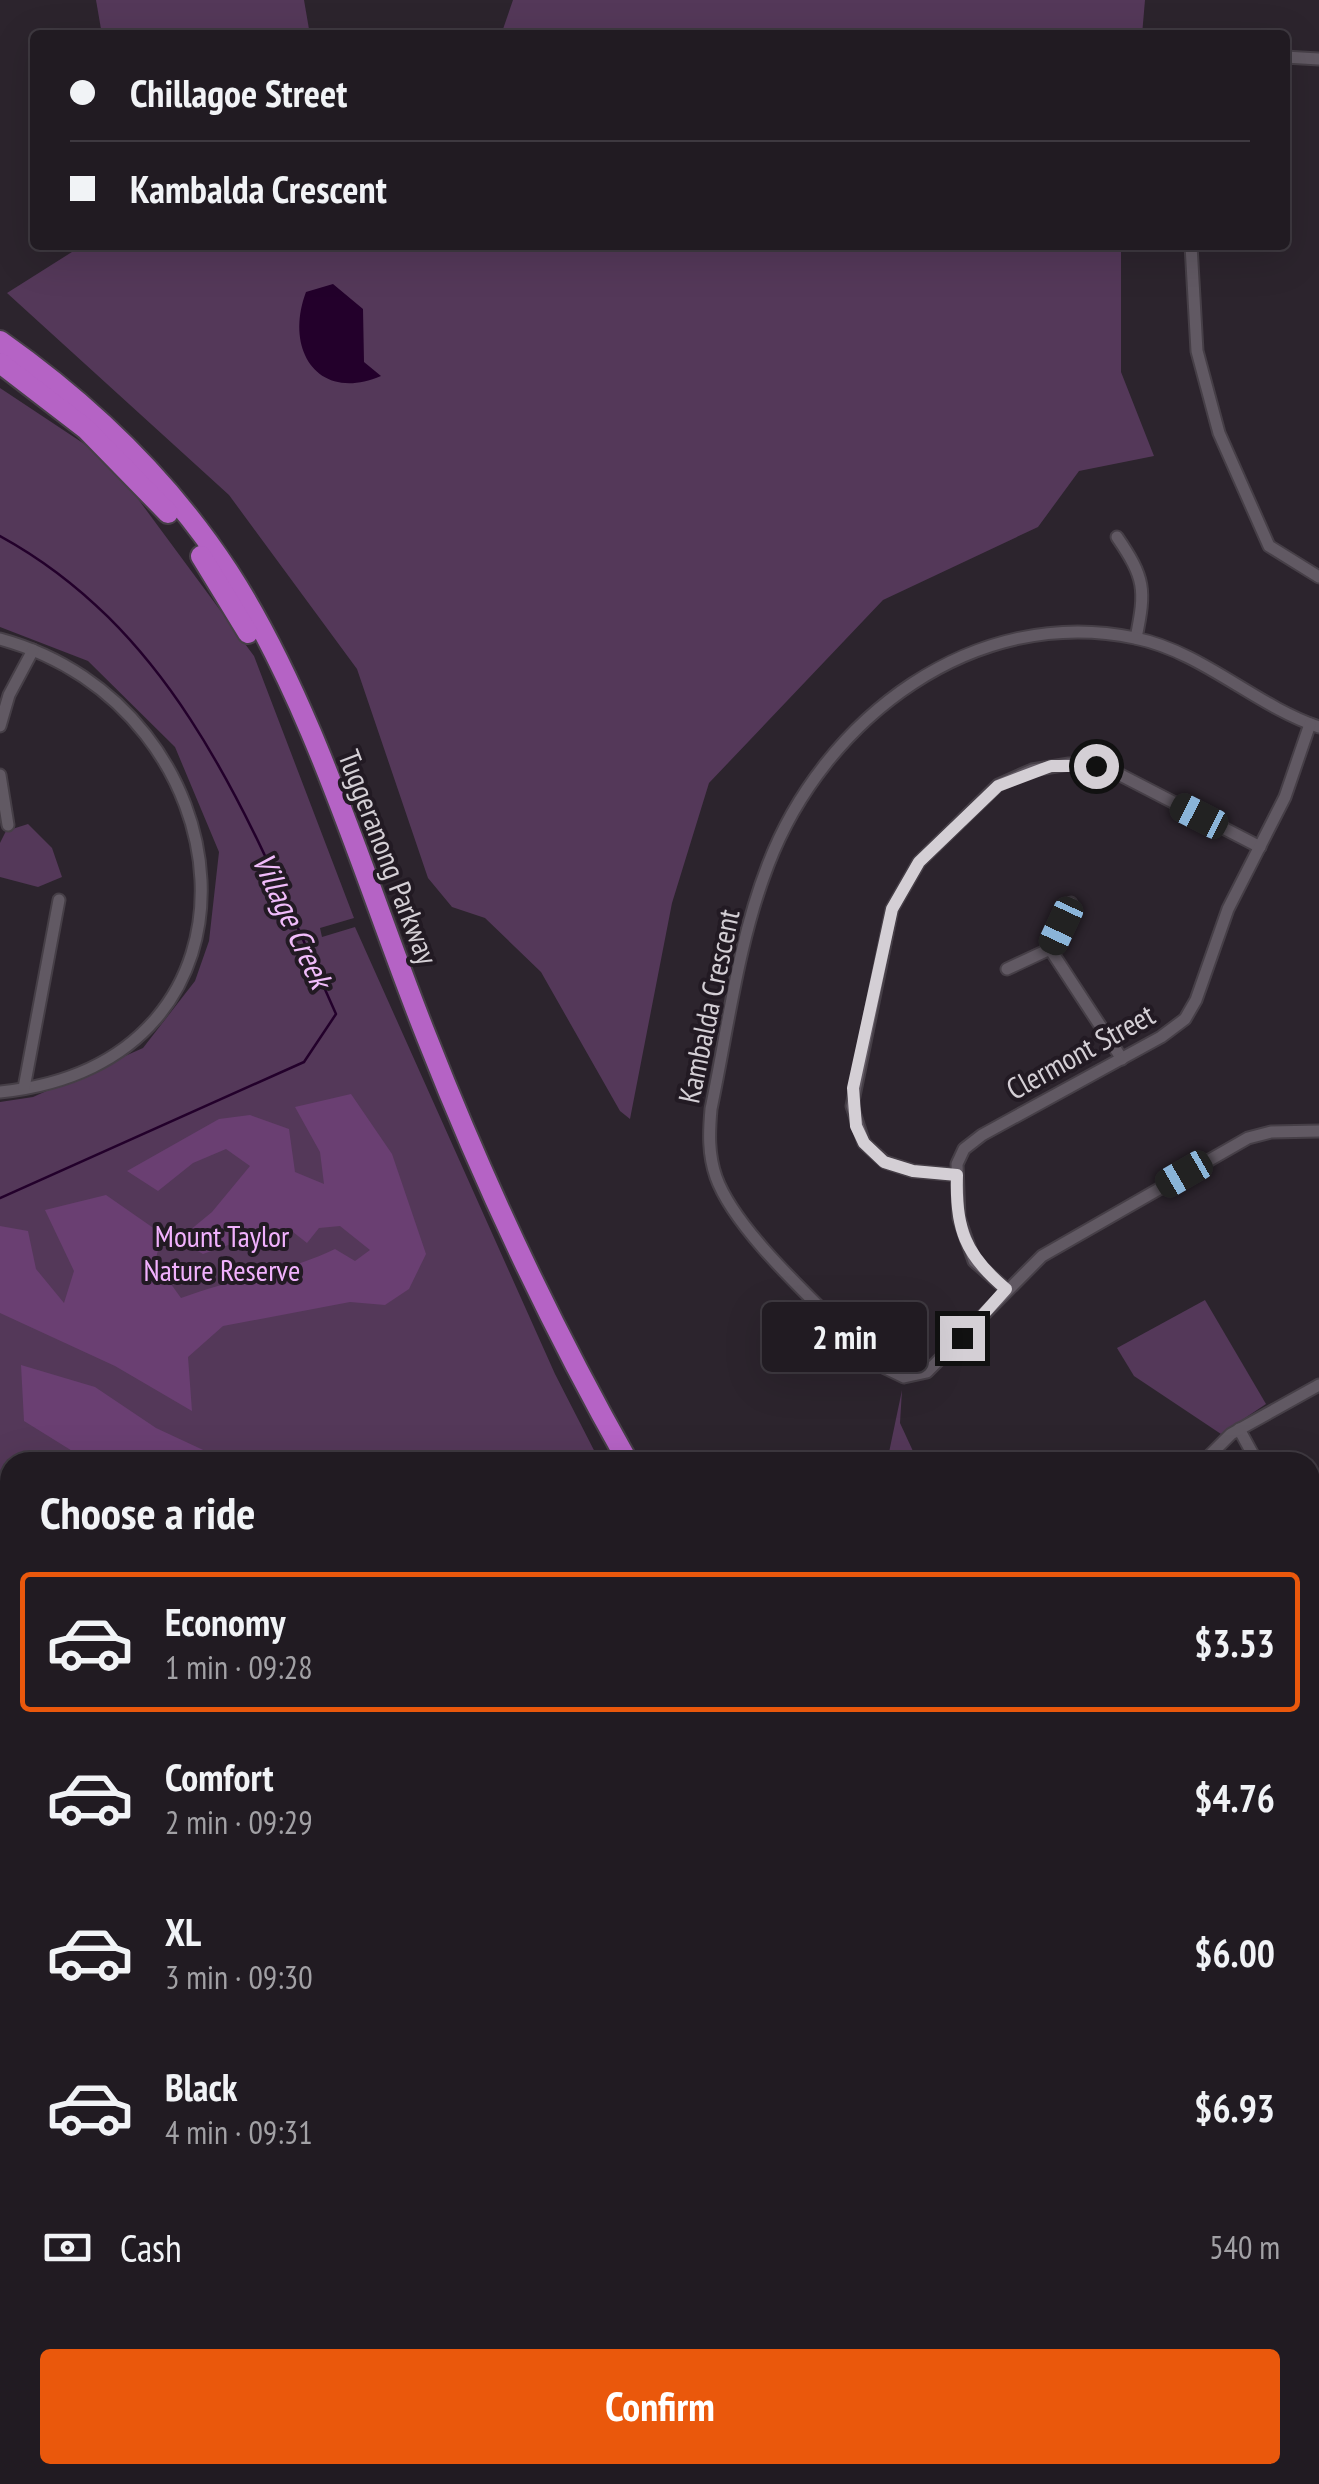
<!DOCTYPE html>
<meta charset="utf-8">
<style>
:root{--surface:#211b22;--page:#2d282f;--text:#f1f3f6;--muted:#a2a1a5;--line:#3e3940;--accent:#ea580c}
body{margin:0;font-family:"PT Sans Narrow",sans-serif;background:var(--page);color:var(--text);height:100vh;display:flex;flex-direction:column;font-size:38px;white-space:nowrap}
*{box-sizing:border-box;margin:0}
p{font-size:32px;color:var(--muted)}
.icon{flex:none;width:55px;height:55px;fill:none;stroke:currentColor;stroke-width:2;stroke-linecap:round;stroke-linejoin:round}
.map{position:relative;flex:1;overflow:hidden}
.sheet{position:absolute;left:0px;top:1452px;width:1320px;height:1032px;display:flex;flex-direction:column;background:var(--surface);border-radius:30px 30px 0 0;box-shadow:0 10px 40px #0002,0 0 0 2px var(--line)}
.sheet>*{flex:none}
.guide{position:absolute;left:30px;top:30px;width:1260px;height:220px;border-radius:10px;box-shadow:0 10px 40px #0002,0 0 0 2px var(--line);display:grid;align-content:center;height:220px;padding:0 40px;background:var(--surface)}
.end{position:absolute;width:45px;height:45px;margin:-22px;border:12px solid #d4cfd5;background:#111;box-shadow:0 0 0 5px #111}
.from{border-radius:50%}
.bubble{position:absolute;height:70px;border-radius:10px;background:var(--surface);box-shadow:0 10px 40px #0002,0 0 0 2px var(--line);font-size:32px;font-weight:600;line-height:70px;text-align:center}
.car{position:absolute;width:30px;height:60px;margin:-30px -15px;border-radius:12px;box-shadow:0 0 8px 2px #0007;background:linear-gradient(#222 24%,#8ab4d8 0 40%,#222 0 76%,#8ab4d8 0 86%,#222 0)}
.guide b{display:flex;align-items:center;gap:35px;height:95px;font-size:38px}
.guide b+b{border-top:2px solid var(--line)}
.guide i{width:25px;height:25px;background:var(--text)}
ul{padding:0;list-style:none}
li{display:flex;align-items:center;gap:30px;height:140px;margin:0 20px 15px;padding:0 20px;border:5px solid transparent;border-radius:10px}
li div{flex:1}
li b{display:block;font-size:38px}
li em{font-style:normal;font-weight:600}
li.current{border-color:var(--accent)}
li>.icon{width:90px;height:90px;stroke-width:1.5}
h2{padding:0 40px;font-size:45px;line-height:120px}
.pay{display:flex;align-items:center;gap:25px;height:110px;padding:0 40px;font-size:38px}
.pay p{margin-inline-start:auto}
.action{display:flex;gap:20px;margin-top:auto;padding:20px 40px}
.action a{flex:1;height:115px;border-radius:10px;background:var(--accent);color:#fff;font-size:40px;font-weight:600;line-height:115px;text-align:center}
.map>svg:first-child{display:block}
.green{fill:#543859}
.forest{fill:#6a3f72}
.water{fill:#23002b}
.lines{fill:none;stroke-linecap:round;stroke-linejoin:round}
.stream{stroke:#23002b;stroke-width:2.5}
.street-casing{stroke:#463f47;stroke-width:15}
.highway-casing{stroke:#463f47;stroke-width:24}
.street{stroke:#615963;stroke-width:11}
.highway{stroke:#b563c5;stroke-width:20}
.route{stroke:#d4cfd5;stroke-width:12}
.labels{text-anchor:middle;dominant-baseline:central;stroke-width:8;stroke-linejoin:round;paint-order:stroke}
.street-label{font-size:30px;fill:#d4cfd5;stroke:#221a23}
.park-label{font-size:30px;fill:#f1b1fd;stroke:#221a23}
.water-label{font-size:32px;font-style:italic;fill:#f0bcfa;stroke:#221a23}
</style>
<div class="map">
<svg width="1319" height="2484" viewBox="0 0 1319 2484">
<rect width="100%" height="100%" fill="#2c242d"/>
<g class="green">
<path d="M96,0h208l6,35h-208z"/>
<path d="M513,0h632l-3,35h-641z"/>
<path d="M83,245h1038v127l33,84 -75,15 -41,56 -155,73 -174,183 -37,120 -42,216 -10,-8 -79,-139 -56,-54 -33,-11 -24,-29 -71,-209 -128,-174 -222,-202z"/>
<path d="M0,388l110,73 144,195 100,262 -34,10 2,9 33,-10 200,447 45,88h-590v1013h1300v-103l9,8v104h-1319v-1382l33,-5 110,-49 52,-67 14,-40 10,-89 -44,-105 -87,-86 -88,-34z"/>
<path d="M28,824l24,24 10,29 -24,10 -38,-10v-34l6,-12z"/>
<path d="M1205,1300l61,104 -45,30 -87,-58 -17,-28z"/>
<path d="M902,1390l-2,33 18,39h-31z"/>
</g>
<g class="forest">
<path d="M351,1094l41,60 34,100 -17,35 -24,16 -35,-3 -127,24 -35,31 4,54 -77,-45 -115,-53v-87l28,5 8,38 28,34 10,-32 -29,-61 61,-15 56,39 -7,28 26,36c52,-20 102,-24 154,-49l20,12 15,-11 -30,-24 -21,2 -12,15 -14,-11 -45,6 -45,16 -25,-14 34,-28 38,-46 -24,-17 -33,14 -35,28 -31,-20 92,-52 31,-4 39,14 6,43 29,12 -4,-32 -25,-45z"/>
<path d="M21,1365l74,22 61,41 73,34h-139l-66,-41z"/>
<path d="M682,2475h113l2,9h-119z"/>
<path d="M826,2475h133l12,9h-140z"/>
<path d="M1073,2475h100l5,9h-90z"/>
</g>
<g class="water">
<path d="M333,284l30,25 1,53 17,14c-63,27 -97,-26 -75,-84z"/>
<path d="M1218,2475h47l2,7 -43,2z"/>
</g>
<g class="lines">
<path class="stream" d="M0,536c184,101 254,296 336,478l-32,48 -304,136"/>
<g class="street-casing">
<g id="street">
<path d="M1285,57l34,2"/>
<path d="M1191,245l6,106 22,82 50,113 50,31"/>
<path d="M1117,537c28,41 29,52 19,101"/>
<path d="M0,639c249,68 287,424 0,453"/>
<path d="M0,726l9,-31 24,-45"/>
<path d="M1319,727c-65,-22 -116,-75 -184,-89 -160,-34 -311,80 -367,227 -30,77 -40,163 -57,244 -2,23 -3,45 5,68 21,59 114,137 159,186l29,14 23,-5 115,-116 206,-118 23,-6 48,-1"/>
<path d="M0,775l8,50"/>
<path d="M1050,949l72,110"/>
<path d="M1007,969l43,-20 21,-46"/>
<path d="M24,1088l35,-188"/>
<path d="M957,1175l-44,-4 -28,-9 -21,-19 -12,-37 40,-197 27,-47 79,-77 34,-15 37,-6 38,4 153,79"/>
<path d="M1006,1289l-32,-28 -15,-43 -2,-54 7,-15 18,-14 179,-98 24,-18 11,-19 32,-91 57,-112 25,-73"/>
<path d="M1239,1429l18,33"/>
<path d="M1203,1462l28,-28 88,-49"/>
<path d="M1310,1529l9,6"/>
<path d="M1310,1673l9,6"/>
<path d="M1310,1737l9,-7"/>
<path d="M1310,1920l9,9"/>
<path d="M451,2475l12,9"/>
<path d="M376,2484l10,-9"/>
</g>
</g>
<g class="highway-casing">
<g id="highway">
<path d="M0,341c88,62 169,140 228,230 87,134 139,317 199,467 57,145 124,288 201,424"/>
<path d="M0,363l86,66 82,84"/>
<path d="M201,556l47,77"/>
<path d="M1310,2357l9,9"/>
</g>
</g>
<use href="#street" class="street"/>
<use href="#highway" class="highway"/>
</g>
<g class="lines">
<path class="route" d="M962,1338l44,-49c-41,-34 -51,-61 -49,-114l-44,-4 -29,-9 -20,-19 -8,-17 -3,-38 39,-179 27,-47 79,-76 53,-20h45"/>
</g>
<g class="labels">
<g class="street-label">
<text transform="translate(389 857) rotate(69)">Tuggeranong Parkway</text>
<text transform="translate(708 1006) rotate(-78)">Kambalda Crescent</text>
<text transform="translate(1080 1051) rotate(-29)">Clermont Street</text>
</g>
<g class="park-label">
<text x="222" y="1235">Mount Taylor<tspan x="222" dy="34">Nature Reserve</tspan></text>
</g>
<g class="water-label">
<text transform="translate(293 920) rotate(65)">Village Creek</text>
</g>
</g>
</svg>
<i class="end from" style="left:1096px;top:766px"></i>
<i class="end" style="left:962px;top:1338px"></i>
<div class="bubble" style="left:762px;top:1302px;width:165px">2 min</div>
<i class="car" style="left:1199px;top:816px;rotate:297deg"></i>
<i class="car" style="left:1061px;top:926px;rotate:205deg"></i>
<i class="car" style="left:1184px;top:1174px;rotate:240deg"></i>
<div class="guide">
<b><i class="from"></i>Chillagoe Street</b>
<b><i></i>Kambalda Crescent</b>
</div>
<section class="sheet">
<h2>Choose a ride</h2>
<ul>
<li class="current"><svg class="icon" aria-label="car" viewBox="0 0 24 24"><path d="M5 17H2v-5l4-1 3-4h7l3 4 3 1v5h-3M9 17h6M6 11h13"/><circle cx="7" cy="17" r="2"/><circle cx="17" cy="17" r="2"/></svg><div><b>Economy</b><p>1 min · 09:28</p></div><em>$3.53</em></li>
<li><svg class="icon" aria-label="car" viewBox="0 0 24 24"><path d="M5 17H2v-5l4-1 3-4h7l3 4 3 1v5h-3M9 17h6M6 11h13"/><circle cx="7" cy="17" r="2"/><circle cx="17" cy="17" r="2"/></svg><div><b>Comfort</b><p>2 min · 09:29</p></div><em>$4.76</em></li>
<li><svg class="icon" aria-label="car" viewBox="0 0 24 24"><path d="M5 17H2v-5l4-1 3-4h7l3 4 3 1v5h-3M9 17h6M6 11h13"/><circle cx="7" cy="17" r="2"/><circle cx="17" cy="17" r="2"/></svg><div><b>XL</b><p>3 min · 09:30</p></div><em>$6.00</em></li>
<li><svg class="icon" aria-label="car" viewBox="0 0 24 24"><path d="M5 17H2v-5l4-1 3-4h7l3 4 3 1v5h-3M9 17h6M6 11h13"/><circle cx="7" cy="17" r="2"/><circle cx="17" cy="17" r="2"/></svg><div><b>Black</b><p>4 min · 09:31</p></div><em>$6.93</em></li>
</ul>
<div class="pay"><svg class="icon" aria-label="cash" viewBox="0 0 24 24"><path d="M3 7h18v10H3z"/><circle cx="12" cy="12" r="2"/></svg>Cash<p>540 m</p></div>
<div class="action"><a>Confirm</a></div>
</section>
</div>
